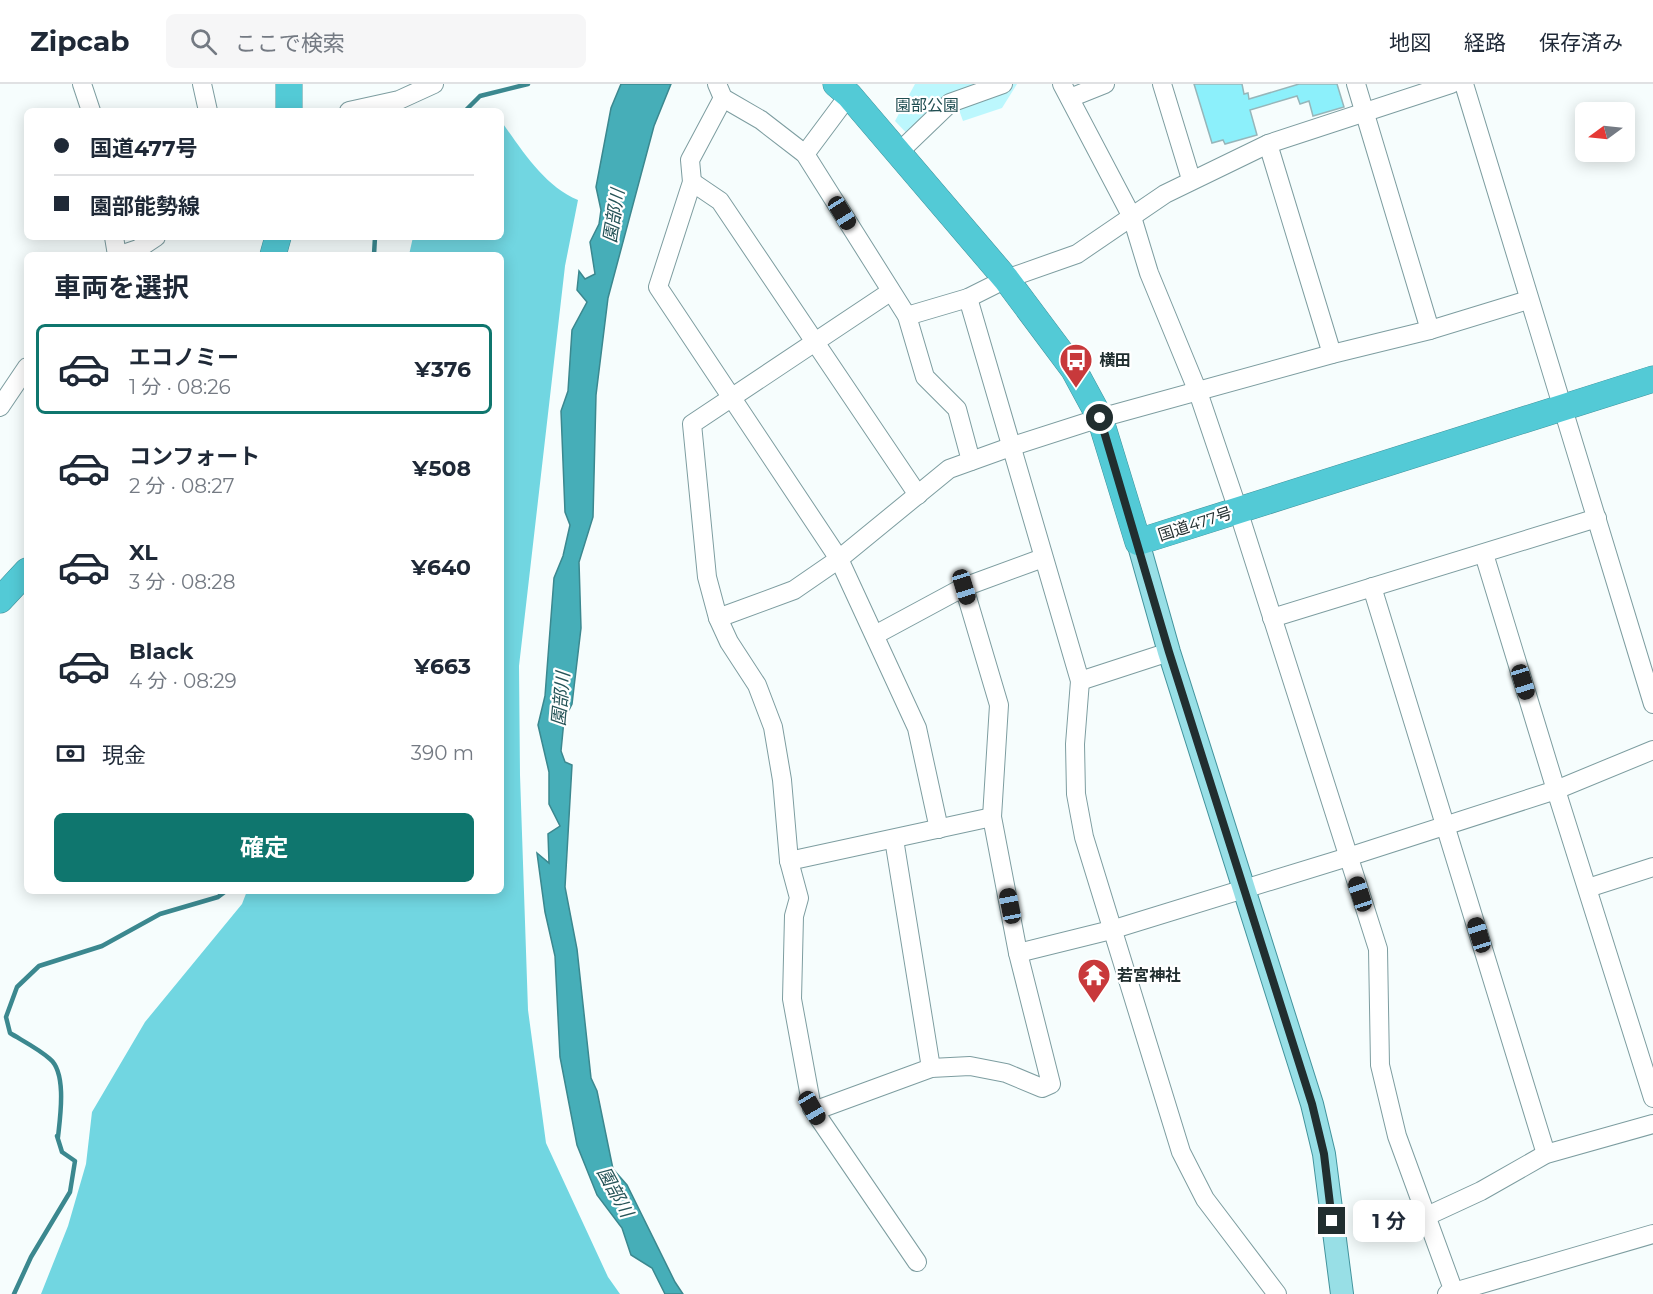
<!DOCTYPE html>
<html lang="ja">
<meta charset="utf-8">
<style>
:root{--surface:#fff;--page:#f6f6f7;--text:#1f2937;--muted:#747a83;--line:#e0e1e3;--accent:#0f766e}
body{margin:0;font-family:Montserrat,"Noto Sans JP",sans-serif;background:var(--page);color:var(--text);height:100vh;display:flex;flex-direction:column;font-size:22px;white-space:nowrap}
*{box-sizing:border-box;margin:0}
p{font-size:20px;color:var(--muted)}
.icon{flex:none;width:33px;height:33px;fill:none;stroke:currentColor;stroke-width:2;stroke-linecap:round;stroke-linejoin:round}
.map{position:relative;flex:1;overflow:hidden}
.panel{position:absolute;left:24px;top:168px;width:480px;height:642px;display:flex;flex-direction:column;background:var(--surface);border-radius:9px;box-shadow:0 3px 15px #0003}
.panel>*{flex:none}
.hud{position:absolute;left:24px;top:24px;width:480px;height:132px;border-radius:9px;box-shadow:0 3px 15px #0003;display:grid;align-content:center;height:132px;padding:0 30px;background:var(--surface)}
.needle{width:39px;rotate:255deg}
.buttons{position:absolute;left:1575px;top:18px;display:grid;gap:12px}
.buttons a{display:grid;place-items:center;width:60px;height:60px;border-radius:9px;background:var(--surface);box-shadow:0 3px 15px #0003;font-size:30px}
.end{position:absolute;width:27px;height:27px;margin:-14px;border:8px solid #212e2f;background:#fff;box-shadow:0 0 0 3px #fff}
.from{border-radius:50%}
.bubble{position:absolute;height:42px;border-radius:9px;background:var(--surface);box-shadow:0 3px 15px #0003;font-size:20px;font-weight:700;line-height:42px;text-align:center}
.car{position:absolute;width:18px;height:36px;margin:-18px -9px;border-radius:8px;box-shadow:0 0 4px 2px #0007;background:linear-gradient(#222 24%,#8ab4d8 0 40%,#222 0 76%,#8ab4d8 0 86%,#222 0)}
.hud b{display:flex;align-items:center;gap:21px;height:57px;font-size:22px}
.hud b+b{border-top:2px solid var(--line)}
.hud i{width:15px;height:15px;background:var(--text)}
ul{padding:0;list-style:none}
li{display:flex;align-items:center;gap:18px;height:90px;margin:0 12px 9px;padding:0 18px;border:3px solid transparent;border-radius:9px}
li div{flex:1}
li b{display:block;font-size:22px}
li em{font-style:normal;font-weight:700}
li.current{border-color:var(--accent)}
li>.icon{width:54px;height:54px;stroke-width:1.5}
h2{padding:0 30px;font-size:27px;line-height:72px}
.pay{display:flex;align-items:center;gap:15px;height:66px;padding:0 30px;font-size:22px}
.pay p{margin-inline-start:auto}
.button{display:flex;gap:12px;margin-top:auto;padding:12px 30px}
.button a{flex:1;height:69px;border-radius:9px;background:var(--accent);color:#fff;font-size:24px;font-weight:700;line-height:69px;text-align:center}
header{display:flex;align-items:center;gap:36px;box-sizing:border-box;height:84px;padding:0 30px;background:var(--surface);border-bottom:2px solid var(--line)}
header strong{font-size:28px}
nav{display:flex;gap:33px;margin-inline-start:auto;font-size:21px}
.search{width:420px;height:54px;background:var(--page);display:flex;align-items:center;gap:15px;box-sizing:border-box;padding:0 21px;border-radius:9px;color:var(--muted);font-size:22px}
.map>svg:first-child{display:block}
.green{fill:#bcf7fd}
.forest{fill:#71d6e1}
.water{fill:#46aeb8;stroke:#3b888f;stroke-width:1.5}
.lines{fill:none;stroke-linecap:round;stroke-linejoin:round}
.stream{stroke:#3b888f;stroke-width:4.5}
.building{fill:#8cf0fb;stroke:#96b6ba;stroke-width:1.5}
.minor-casing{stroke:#7d9da0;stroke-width:20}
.major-casing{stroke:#42939c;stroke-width:24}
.highway-casing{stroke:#42939c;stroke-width:27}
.minor{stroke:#fff;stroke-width:18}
.major{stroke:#98dfe6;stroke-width:22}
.highway{stroke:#53cad6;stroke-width:26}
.route{stroke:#212e2f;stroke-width:8}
.labels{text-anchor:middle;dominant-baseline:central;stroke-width:4.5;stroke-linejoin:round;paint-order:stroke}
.park-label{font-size:16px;fill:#204e52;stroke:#fff}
.poi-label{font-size:16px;font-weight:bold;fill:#212e2f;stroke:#fff;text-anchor:start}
.street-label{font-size:16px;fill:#212e2f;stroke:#fff}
.water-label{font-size:18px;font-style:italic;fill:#265458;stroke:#fff}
</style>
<header>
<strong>Zipcab</strong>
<div class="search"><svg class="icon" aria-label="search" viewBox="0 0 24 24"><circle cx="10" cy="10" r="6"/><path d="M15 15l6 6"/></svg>ここで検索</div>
<nav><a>地図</a><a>経路</a><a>保存済み</a></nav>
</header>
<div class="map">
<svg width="1653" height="1210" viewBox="0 0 1653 1210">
<rect width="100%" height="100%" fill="#f6fdfd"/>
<path class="green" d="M915,0h102l-15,24 -39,13 -4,-11 -12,4 -30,30 -22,-23z"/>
<path class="forest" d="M501,37c21,29 43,65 77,79l-13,66 -46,400 1,109 8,235 18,133 62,134 12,17h-579l27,-68 18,-62 6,-52 53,-90 97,-118 5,-13h254v-636h-92l4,-18h88z"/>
<path class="water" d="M621,0h50l-17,42 -46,172 -12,97 -3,122 -14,45 2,66 -9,76 -8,16 -3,31 4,11 7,3 -7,122 12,62 14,129 6,13 16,78 14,16 48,97 8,12h-18l-13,-26 -21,-13 -9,-27 -25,-33 -20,-50 -17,-88 -5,-101 -10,-44 -8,-59 12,10 -1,-29 12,-8 -11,-22v-32l-11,-47 7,-29 9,-118 9,-22 7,-31 -5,-13 -4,-101 7,-20 4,-61 15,-28 -10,-12 2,-19 6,8 10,-5 -5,-32 9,-18 2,-14 -5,-23 15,-79z"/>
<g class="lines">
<g class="stream">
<path d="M465,27l15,-15 48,-12"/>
<path d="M374,171l1,-18"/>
<path d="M14,1210l17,-37 39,-65 5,-31 -13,-9 -5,-16 1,1c2,-19 9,-64 -8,-78 -11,-10 -27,-18 -40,-26l-4,-16 11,-30 22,-21 63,-20 58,-32 58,-17 8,-6"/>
</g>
</g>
<path class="building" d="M1194,0h48l2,10 4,-1 1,6 50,-15h38l7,23 -31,9 -4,-15 -9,3 -3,-8 -47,14 7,25 -32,9 -2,-4 -11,3z"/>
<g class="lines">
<g class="minor-casing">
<g id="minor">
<path d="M82,0l9,27"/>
<path d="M202,0l6,27"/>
<path d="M717,0l6,14 38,22 44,34 102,162 18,61 32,32 14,52"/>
<path d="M1062,0l70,133 17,56 49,119 40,118 140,439 2,116 17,71 57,156"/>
<path d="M1162,0l29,95"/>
<path d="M1356,0l74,246"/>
<path d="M1464,0l189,620"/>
<path d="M723,14l-33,62 2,22 -34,105 181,272 78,169 22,101"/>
<path d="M1070,14l35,-14"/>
<path d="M349,27l50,-11 35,-16"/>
<path d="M1268,60l64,210"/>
<path d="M898,69l52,-50 53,-19"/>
<path d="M805,70l44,-59"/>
<path d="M692,98l28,19 198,294"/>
<path d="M114,153l3,18"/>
<path d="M120,171l18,-6 18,-12"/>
<path d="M890,208l-198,132 15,153 11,41 11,24 28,43 16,42 9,53 7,81 10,37 -5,18 -2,83 20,109 105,154"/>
<path d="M968,214l112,383 -5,63 1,50 8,43 97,315 24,47 72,95"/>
<path d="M907,232l61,-18 38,-19 71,-25 88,-60 103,-50 183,-60"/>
<path d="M0,323l27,-40"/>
<path d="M1484,470l72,236 97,308"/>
<path d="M1372,503l174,567"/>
<path d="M718,534l76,-28 45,-31 110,-90 64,-23 87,-28 232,-64 98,-24 98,-30"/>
<path d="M1272,534l325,-100"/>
<path d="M875,551l89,-48 79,-29"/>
<path d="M1080,597l89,-29"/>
<path d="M894,755l37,229"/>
<path d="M789,777l203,-44"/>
<path d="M1588,804l65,-21"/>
<path d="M1018,869l93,-23 237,-73 208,-67 97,-40"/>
<path d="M812,1024h10l109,-40 39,-2 36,7 36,15 9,-4 -33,-131 -26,-136 7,-112 -35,-118"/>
<path d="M1427,1132l54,-25 65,-37 107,-30"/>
<path d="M1447,1210l206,-60"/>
</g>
</g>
<g class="major-casing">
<path id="major" d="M1138,458l31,110 143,452 12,50 18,140"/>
</g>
<g class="highway-casing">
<g id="highway">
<path d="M836,0l13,11 157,184 68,91 26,48 38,124 515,-163"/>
<path d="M289,27v-27"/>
<path d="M273,171l5,-18"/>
<path d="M0,516l27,-29"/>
</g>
</g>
<use href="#minor" class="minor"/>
<use href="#major" class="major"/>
<use href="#highway" class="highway"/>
</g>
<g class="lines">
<path class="route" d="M1100,334l69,234 143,452 12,50 8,67"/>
</g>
<defs>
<g id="bus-pin" transform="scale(1.725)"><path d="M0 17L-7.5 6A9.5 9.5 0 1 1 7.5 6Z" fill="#c8393b" stroke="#fff"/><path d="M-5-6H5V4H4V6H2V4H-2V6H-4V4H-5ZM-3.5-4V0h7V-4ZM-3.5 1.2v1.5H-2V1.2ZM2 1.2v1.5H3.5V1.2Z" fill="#fff"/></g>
<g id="temple-pin" transform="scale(1.725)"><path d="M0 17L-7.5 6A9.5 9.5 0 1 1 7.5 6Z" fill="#c8393b" stroke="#fff"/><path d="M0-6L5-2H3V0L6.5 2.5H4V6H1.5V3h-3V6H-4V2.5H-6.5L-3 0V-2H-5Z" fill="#fff"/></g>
</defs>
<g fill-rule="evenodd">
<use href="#bus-pin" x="1076" y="276"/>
<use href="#temple-pin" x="1094" y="891"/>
</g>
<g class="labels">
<g class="park-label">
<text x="927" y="21">園部公園</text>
</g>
<g class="poi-label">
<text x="1099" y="276">横田</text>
<text x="1117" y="891">若宮神社</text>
</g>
<g class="street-label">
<text transform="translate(1195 440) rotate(-18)">国道477号</text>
</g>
<g class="water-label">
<text transform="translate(614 132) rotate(-81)">園部川</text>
<text transform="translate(561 615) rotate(-85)">園部川</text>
<text transform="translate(615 1108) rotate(61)">園部川</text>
</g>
</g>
</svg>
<div class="buttons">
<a><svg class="needle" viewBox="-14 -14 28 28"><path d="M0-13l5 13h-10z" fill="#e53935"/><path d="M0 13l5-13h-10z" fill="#747a83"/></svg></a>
</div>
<i class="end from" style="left:1100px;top:334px"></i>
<i class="end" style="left:1332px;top:1137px"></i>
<div class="bubble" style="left:1353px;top:1116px;width:72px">1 分</div>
<i class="car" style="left:842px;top:129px;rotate:148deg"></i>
<i class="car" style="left:964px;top:503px;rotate:163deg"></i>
<i class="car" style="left:1523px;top:598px;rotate:163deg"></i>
<i class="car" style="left:1360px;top:810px;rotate:342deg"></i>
<i class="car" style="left:1010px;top:822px;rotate:349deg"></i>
<i class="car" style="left:1479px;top:851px;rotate:343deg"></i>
<i class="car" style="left:812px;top:1024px;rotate:150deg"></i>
<div class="hud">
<b><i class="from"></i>国道477号</b>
<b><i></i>園部能勢線</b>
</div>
<section class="panel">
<h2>車両を選択</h2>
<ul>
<li class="current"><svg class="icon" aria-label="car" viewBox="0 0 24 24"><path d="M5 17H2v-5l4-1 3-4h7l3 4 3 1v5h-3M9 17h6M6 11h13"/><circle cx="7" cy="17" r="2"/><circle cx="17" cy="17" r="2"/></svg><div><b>エコノミー</b><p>1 分 · 08:26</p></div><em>¥376</em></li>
<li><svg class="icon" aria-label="car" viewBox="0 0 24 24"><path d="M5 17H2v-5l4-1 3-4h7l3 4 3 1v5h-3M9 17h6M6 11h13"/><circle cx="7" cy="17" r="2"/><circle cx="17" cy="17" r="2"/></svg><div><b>コンフォート</b><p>2 分 · 08:27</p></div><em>¥508</em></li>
<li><svg class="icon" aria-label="car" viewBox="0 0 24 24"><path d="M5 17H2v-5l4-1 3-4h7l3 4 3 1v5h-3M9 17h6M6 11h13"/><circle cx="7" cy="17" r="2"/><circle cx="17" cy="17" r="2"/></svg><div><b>XL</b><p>3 分 · 08:28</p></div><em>¥640</em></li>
<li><svg class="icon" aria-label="car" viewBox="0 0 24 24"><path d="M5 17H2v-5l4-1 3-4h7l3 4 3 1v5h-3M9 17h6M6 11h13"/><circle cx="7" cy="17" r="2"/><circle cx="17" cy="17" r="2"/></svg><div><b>Black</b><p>4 分 · 08:29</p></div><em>¥663</em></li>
</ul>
<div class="pay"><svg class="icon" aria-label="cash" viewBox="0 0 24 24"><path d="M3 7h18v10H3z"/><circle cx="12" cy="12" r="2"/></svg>現金<p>390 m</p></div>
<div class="button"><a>確定</a></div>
</section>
</div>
